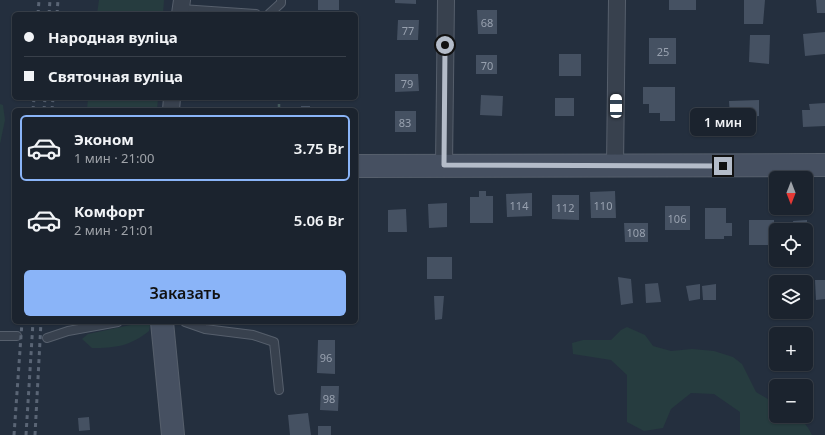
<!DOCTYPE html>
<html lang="ru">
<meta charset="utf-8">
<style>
:root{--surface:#1b232e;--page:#242b36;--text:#f1f3f6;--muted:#a0a4aa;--line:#39404a;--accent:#8ab4f8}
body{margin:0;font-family:"Noto Sans",sans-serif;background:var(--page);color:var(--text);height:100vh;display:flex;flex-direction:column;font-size:15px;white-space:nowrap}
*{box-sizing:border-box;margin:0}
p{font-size:13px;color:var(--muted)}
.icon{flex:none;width:22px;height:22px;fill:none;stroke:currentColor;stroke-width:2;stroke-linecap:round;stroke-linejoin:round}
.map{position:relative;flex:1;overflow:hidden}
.panel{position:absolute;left:12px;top:108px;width:346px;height:216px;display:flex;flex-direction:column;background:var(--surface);border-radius:6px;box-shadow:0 1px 3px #0004,0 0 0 1px var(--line)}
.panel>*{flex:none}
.banner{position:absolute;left:12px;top:12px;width:346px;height:88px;border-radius:6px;box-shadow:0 1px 3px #0004,0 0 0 1px var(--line);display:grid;align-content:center;height:88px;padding:0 12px;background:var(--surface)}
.needle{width:26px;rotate:180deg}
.fabs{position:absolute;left:769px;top:171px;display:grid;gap:8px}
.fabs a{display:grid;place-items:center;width:44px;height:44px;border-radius:6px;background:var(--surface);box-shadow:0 1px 3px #0004,0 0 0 1px var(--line);font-size:20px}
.end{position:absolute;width:18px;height:18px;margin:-9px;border:5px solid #b4bcc9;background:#111;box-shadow:0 0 0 2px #111}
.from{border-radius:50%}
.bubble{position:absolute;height:28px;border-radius:6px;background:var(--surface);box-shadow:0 1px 3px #0004,0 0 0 1px var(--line);font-size:13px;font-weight:600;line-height:28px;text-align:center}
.car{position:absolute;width:12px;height:24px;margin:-12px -6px;border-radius:5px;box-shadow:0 0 3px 1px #0007;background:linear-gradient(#fff 24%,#345 0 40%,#fff 0 76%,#345 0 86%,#fff 0)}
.banner b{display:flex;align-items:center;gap:14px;height:38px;font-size:15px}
.banner b+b{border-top:1px solid var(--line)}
.banner i{width:10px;height:10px;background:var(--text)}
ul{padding:7px 0 0;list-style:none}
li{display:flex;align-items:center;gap:12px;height:66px;margin:0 8px 6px;padding:0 4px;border:2px solid transparent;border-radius:6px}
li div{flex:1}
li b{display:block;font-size:15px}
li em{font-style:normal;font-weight:600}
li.selected{border-color:var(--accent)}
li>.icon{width:36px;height:36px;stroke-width:1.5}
.action{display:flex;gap:8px;margin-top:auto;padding:8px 12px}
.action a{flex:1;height:46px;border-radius:6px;background:var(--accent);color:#111;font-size:16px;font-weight:600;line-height:46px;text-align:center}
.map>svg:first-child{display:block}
.green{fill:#263c3f}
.building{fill:#455162}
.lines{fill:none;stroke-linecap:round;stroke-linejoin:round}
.lane-casing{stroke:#565f6c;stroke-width:10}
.street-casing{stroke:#565f6c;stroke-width:18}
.secondary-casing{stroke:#565f6c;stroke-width:24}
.path{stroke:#44595c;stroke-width:2.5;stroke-dasharray:3 3;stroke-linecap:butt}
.lane{stroke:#38414e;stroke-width:8}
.street{stroke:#38414e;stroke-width:16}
.secondary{stroke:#465061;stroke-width:22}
.rail{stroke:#5a6575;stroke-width:3;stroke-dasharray:4 4;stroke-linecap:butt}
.route{stroke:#b4bcc9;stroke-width:5}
.labels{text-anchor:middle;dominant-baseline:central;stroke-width:3;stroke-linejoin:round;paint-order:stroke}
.number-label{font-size:11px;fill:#98a1af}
</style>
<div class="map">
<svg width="825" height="435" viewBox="0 0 825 435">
<rect width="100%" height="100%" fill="#242f3e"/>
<g class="green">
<path d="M99,0h65l-1,14h-66z"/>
<path d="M88,98h70l-1,12h-70z"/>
<path d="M0,104l3,1 2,15 -5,24z"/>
<path d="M140,323l10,2 -1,6c-19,15 -33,17 -57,17l-10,-9 6,-5z"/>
<path d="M627,327l18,8 8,11 18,5 21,-2 22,2 19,6 9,7 14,28 20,12v12c19,0 27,0 36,19h-72v-23l-26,-18 -23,-1 -20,16 -8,19 -19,3 -17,-9v-47l-16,-15 -38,-6 -1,-11 11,-3h28l10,-10z"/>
</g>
<g class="building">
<rect x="318" y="0" width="21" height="10"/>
<path d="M395,0h21v4l-21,-1z"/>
<rect x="669" y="0" width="27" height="10"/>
<path d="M744,0h21l-2,24h-19z"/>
<path d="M816,0h9v13h-8z"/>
<path d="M477,10h20v24h-19z"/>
<path d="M398,20h21l-1,20h-21z"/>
<path d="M825,32v22l-20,2 -2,-22z"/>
<path d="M750,35h20l-1,29 -20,-2z"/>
<rect x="649" y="38" width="27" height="26"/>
<rect x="559" y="54" width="22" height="22"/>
<rect x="476" y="55" width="21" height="19"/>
<path d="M395,74h23l1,17 -24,1z"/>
<path d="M643,87h32v34h-15v-8h-11v-9h-6z"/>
<path d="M481,95l22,1 -1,20 -22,-1z"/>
<rect x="317" y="98" width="27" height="3"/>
<rect x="555" y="98" width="19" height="18"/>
<path d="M759,100v16l-29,2 -1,-17z"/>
<path d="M825,103v23l-22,1 -1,-17h8l-1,-6z"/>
<rect x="301" y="106" width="9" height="4"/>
<rect x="395" y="111" width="21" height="21"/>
<path d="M479,191h7v5h7v27h-23v-26h9z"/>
<path d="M615,191l1,27h-25l-1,-26z"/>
<path d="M532,193v23l-25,1 -1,-23z"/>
<path d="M552,195h27v25l-27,-1z"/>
<path d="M447,203v24l-18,1 -1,-24z"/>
<rect x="665" y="206" width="25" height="24"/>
<path d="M705,208h21v15h6v13h-8v3h-19z"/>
<path d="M406,209l1,23h-19v-22z"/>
<rect x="749" y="220" width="25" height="25"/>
<path d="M807,220v10h-13l-1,-9z"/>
<path d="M624,223h24v19h-23z"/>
<path d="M806,230h6l1,12 -7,1z"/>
<rect x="427" y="257" width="25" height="22"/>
<path d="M618,277l13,2 2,24 -12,2z"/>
<path d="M815,280h10v19l-9,1z"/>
<path d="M658,283l3,19 -15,1 -1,-19z"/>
<path d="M700,284v15l-11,2 -3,-15z"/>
<path d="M716,284v16h-13l-1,-14z"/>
<path d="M773,288h3v14h-2z"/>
<path d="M434,296h10l-2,23 -7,1z"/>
<path d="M318,340h17v34l-18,-1z"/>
<path d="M321,386h18l-1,25 -18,-1z"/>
<path d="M308,413l3,22h-21l-2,-20z"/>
<path d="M89,417l1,13 -11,1 -1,-13z"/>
<rect x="318" y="426" width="13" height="9"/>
</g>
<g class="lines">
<g class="lane-casing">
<g id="lane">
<path d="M181,9l75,5"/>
<path d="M269,14l12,-11v-3"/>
<path d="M185,322l20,7 48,6 21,7 5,48"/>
<path d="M0,336h17"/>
<path d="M47,338l21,-7 50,-9"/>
</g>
</g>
<g class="street-casing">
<g id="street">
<path d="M180,14l2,-14"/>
<path d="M171,110l1,-12"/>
<path d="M444,165l2,-165"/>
<path d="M615,166l2,-166"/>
</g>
</g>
<g class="secondary-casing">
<g id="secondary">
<path d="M356,166l469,-1"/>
<path d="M162,322l11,113"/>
</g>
</g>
<path class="path" d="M279,98v12"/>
<use href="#lane" class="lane"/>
<use href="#street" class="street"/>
<use href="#secondary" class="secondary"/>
<g class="rail">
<path d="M38,14l1,-14"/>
<path d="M49,14l1,-14"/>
<path d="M57,14l1,-14"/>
<path d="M33,110l1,-12"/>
<path d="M44,110l1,-12"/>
<path d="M52,110l1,-12"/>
<path d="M14,435l8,-113"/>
<path d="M26,435l7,-113"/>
<path d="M35,435l6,-113"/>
</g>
</g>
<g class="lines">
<path class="route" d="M445,45l-1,120 279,1"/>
</g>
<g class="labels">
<g class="number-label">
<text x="487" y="22">68</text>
<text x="408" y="30">77</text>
<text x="663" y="51">25</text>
<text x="487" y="65">70</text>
<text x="407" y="83">79</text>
<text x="405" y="122">83</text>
<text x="519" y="205">114</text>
<text x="603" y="205">110</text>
<text x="565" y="207">112</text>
<text x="677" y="218">106</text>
<text x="636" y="232">108</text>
<text x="326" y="357">96</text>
<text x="329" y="398">98</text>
</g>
</g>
</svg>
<div class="fabs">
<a><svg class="needle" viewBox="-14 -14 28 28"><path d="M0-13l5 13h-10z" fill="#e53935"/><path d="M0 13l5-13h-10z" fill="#a0a4aa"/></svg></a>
<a><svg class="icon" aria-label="locate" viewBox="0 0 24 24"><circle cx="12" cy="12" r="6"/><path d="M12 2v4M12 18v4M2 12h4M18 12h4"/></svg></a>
<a><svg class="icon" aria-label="layers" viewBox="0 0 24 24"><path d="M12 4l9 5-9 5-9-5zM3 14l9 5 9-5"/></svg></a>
<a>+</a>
<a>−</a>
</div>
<i class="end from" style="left:445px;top:45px"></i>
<i class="end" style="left:723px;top:166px"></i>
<div class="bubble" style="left:690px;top:108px;width:66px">1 мин</div>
<i class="car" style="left:616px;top:106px;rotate:0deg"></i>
<div class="banner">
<b><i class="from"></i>Народная вуліца</b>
<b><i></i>Святочная вуліца</b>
</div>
<section class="panel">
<ul>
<li class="selected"><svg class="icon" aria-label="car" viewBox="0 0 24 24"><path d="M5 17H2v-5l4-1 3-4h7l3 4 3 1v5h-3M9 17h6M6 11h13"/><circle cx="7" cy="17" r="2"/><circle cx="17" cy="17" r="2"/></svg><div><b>Эконом</b><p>1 мин · 21:00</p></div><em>3.75 Br</em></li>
<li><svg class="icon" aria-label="car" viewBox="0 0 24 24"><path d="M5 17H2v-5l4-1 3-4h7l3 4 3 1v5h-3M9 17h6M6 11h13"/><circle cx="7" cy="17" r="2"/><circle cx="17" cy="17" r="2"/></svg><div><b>Комфорт</b><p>2 мин · 21:01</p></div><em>5.06 Br</em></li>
</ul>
<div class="action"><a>Заказать</a></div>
</section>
</div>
